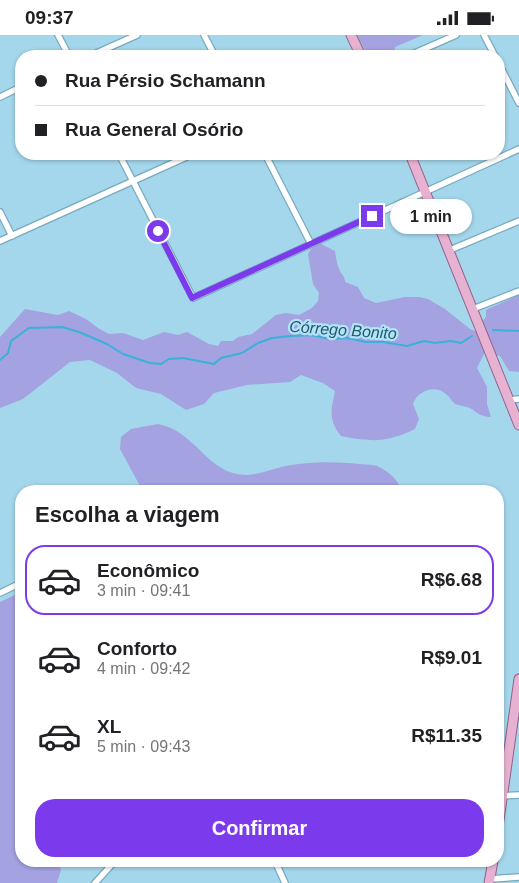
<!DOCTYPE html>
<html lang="pt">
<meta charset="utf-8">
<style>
:root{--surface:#fff;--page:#f2f2f2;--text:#202124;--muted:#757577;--line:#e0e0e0;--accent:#7c3aed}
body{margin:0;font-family:Arial,sans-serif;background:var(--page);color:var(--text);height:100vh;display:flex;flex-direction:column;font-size:19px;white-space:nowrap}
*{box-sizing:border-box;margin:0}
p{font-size:16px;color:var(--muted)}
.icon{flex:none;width:28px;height:28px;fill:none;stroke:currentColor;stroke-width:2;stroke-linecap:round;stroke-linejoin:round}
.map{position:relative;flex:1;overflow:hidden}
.sheet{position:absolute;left:15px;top:450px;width:489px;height:382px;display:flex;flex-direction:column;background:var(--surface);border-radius:20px;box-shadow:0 1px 4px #0004}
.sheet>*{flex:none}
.guide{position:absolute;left:15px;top:15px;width:490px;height:110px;border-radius:20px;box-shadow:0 1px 4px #0004;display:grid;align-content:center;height:110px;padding:0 20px;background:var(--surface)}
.end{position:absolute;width:22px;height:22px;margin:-11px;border:6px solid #7c3aed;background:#fff;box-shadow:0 0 0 2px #fff}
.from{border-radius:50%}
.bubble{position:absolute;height:35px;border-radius:18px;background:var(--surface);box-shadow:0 1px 4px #0004;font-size:16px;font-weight:700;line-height:35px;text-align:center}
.guide b{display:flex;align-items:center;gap:18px;height:48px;font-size:19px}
.guide b+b{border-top:1px solid var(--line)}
.guide i{width:12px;height:12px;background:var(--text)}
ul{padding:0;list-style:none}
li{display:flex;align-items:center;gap:15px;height:70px;margin:0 10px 8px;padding:0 10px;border:2px solid transparent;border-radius:20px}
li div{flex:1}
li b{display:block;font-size:19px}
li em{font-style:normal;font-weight:700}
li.on{border-color:var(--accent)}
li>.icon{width:45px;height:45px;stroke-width:1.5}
h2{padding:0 20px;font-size:22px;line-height:60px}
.action{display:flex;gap:10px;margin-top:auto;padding:10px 20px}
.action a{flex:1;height:58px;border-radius:20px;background:var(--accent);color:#fff;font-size:20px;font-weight:700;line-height:58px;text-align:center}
.status{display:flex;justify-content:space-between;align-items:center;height:35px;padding:0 25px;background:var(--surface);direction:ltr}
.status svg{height:14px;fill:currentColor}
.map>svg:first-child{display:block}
.green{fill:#a4a2e0}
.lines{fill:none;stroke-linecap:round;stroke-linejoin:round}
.stream{stroke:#39b1d9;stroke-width:2}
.minor-casing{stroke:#78aabe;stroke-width:8}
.primary-casing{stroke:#936286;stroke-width:11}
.minor{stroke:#fff;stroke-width:5.5}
.primary{stroke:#e7b2d1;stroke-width:9}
.route{stroke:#7c3aed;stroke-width:6}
.labels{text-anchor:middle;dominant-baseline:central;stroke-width:4.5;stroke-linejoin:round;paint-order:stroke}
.water-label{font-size:16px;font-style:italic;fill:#265667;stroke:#b0e4f9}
</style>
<div class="status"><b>09:37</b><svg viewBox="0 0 49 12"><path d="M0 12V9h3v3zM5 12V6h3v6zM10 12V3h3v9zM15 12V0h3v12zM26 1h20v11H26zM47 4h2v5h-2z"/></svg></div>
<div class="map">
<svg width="519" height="848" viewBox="0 0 519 848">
<rect width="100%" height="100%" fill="#a4d7ec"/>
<g class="green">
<path d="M357,0h66l-28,12 -1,8 -4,1h-22z"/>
<path d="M319,208l16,8c1,7 2,14 5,20 3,5 5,6 5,11l13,5 6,11 12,5 29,-6h14l9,2 17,10 25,20 10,4 6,17 -9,18 10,19v17l4,13c-15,-1 -13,-6 -24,-10 -4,-1 -9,-2 -12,-3 -3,-2 -5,-7 -8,-9 -11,-11 -29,-5 -34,9l6,15 -4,10c-29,14 -43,13 -74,7 -13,-16 -10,-26 -6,-45l-12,-8 -22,-8 -11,7 -43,3 -33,8 -10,11 -18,6 -25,-16 -25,-6 -19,-15 -27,-13 -20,2 -47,37 -23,9v-71l25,-28 33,6 11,-4 17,8 12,9 11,6 14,-1 20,7 21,-8 14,3 9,-3 22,12 9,2 3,-5h12l5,-4 14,-3 24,-19 10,-2 13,2 13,-7 6,-7 1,-8 -6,-9 -5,-30 3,-5z"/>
<path d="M519,257v80l-10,-1 -9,-15 -7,-1 -12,-32 5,-6v-7l26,-12z"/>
<path d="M158,389c39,7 49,52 90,51 14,-1 29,-8 44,-10 23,-4 45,-3 68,-1 6,1 14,0 19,3 10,5 20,13 22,24h-257l-4,-5 -20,-37 1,-12 10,-8z"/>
<path d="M21,557v269h37l3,9 -4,13h-57v-281z"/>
</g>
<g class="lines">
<g class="stream">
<path d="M493,295l26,1"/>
<path d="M0,325l8,-7 3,-12 18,-13 33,-1 17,5 28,12 16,10 27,9 11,1 8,-5 14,-1 31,6 7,-6 21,-5 16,-10 14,-5 19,-2 20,-1 19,4 18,-1 18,4h17l24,4 17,-5 11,2 16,-2 10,2 11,-7"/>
</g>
<g class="minor-casing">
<g id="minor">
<path d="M58,0l11,21"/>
<path d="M204,0l11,21"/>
<path d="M484,0l11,21"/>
<path d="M90,21l47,-21"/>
<path d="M408,21l48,-21"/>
<path d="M499,29l20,39"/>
<path d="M0,62l21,-10"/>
<path d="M119,119l74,144 326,-149"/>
<path d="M265,119l46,90"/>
<path d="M0,177l12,24"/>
<path d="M0,206l193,-87"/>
<path d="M450,215l69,-29"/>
<path d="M473,274l46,-18"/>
<path d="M509,365l10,-1"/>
<path d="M0,558l21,-10"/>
<path d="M498,761l21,-1"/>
<path d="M275,826l10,22"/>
<path d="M490,844l29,-2"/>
<path d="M95,848l20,-22"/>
</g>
</g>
<g class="primary-casing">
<g id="primary">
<path d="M351,0l10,21"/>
<path d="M410,119l109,271"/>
<path d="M498,792l21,-148"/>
<path d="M489,848l4,-22"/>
</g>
</g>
<use href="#minor" class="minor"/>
<use href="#primary" class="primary"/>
</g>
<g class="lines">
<path class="route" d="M158,196l34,67 180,-82"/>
</g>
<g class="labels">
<g class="water-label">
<text transform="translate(343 295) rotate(4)">Córrego Bonito</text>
</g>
</g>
</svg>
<i class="end from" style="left:158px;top:196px"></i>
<i class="end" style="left:372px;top:181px"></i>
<div class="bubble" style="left:390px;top:164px;width:82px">1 min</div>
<div class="guide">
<b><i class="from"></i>Rua Pérsio Schamann</b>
<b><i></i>Rua General Osório</b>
</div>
<section class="sheet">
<h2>Escolha a viagem</h2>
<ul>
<li class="on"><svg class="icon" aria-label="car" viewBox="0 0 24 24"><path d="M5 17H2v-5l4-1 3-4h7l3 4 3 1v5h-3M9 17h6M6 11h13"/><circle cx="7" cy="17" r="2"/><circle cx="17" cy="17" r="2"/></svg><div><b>Econômico</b><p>3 min · 09:41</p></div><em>R$6.68</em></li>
<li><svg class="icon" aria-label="car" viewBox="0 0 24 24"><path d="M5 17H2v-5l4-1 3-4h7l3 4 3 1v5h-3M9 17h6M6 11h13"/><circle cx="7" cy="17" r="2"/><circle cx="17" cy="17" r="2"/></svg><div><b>Conforto</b><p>4 min · 09:42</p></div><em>R$9.01</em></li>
<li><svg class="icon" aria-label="car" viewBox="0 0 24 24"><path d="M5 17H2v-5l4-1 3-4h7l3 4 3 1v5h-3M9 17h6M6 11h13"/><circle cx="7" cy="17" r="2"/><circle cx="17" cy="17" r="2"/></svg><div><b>XL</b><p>5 min · 09:43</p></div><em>R$11.35</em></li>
</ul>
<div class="action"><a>Confirmar</a></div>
</section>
</div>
